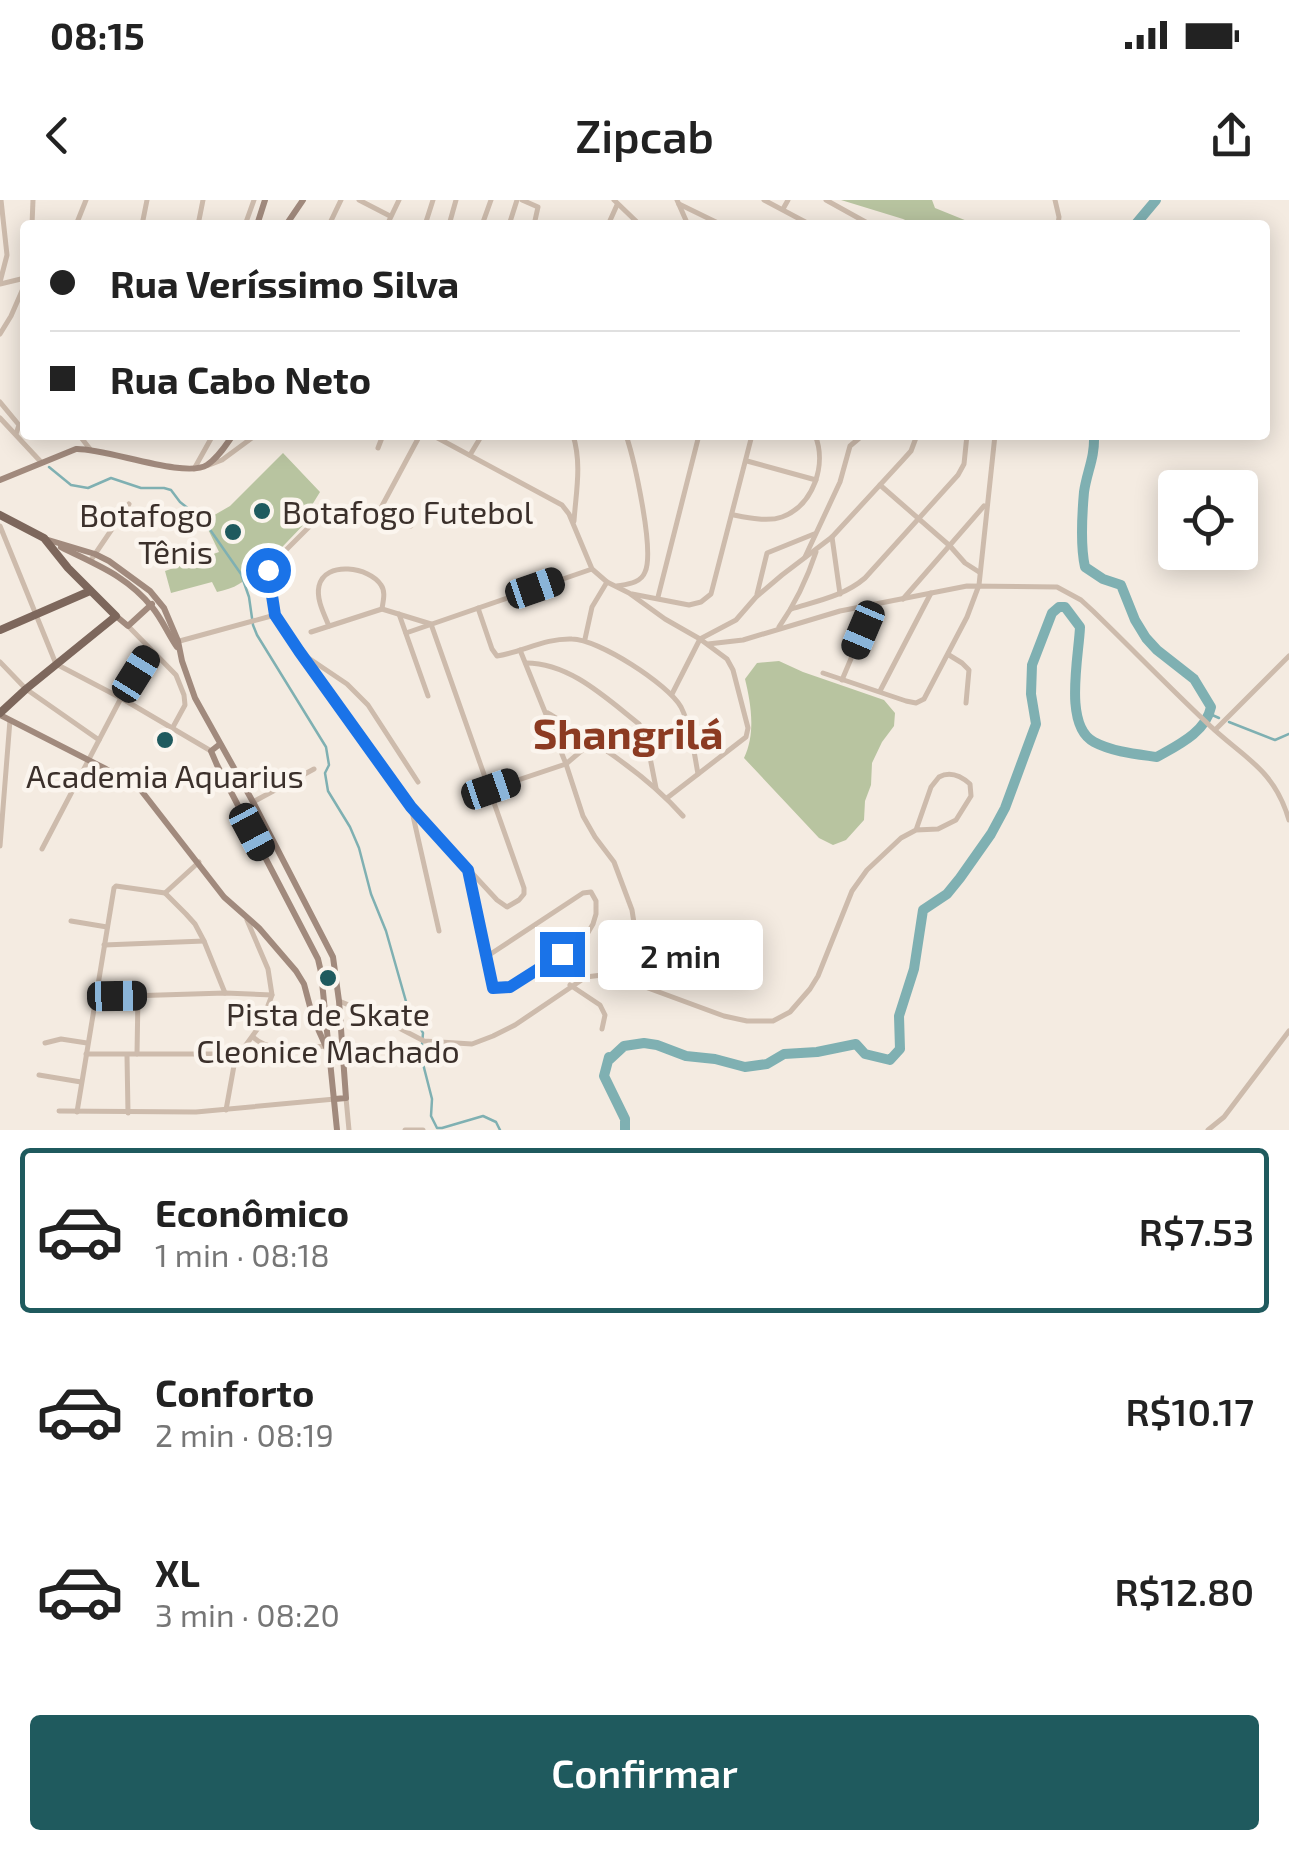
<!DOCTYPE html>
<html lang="pt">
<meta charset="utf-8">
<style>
:root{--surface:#fff;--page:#f6f6f6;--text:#222;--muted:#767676;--line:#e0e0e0;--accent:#1f5a5e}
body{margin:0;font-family:"Exo 2",sans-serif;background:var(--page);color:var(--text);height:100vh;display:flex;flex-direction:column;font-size:38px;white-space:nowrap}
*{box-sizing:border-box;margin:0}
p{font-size:32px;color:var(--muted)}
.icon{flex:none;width:55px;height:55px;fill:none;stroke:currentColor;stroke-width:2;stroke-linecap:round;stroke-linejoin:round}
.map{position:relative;height:930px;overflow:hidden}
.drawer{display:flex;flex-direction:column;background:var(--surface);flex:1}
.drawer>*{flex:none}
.banner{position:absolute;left:20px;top:20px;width:1250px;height:220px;border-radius:10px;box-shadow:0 5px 25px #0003;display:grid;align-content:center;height:220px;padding:0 30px;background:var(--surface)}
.tools{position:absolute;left:1158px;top:270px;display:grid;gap:20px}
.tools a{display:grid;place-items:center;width:100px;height:100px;border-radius:10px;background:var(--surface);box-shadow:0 5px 25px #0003;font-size:50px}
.end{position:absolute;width:45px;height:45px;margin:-22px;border:12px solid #1a73e8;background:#fff;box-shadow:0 0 0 5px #fff}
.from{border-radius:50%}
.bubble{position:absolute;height:70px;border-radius:10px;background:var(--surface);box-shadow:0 5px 25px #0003;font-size:32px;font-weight:600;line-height:70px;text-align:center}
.car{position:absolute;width:30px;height:60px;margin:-30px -15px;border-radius:12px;box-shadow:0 0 8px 2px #0007;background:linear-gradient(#222 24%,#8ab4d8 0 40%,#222 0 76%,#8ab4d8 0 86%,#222 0)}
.banner b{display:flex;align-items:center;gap:35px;height:95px;font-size:38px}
.banner b+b{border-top:2px solid var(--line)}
.banner i{width:25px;height:25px;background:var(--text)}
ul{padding:18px 0 0;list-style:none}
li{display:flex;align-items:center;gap:30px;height:165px;margin:0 20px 15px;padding:0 10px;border:5px solid transparent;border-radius:10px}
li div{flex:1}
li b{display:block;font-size:38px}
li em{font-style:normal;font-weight:600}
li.on{border-color:var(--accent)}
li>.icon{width:90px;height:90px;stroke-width:1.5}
.button{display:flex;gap:20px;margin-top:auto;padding:20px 30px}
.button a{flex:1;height:115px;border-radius:10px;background:var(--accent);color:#fff;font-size:40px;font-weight:600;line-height:115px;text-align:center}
.status{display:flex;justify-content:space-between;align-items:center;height:70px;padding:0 50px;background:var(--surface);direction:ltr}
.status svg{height:28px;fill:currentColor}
header{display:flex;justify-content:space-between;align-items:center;height:130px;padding:0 30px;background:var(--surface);font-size:45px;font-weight:600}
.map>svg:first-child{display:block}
.green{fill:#b8c4a0}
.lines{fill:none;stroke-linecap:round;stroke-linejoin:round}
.stream{stroke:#7fb0b2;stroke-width:2.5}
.river{stroke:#7fb0b2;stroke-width:10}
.street{stroke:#cdbbac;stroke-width:5}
.secondary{stroke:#a18a7d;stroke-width:6}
.primary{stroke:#7d675c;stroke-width:8}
.route{stroke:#1a73e8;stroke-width:12}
.poi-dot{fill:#1f5a5e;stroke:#fbf5ee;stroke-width:4}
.labels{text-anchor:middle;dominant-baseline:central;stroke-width:9;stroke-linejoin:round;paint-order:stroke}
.poi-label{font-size:32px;fill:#3b302b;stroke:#fbf5ee}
.district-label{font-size:42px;font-weight:bold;fill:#8c3b22;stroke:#fbf5ee}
</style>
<div class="status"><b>08:15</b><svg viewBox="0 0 49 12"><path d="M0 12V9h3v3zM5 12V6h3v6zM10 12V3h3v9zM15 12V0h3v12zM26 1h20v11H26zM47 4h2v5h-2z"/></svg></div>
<header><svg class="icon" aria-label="back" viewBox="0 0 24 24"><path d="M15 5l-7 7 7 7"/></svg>Zipcab<svg class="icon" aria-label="share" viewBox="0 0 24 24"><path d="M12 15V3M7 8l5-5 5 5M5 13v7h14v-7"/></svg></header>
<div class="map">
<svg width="1289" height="930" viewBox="0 0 1289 930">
<rect width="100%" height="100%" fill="#f4ebe1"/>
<g class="green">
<path d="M841,0h91l3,8 42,17h-61l-13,-6z"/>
<path d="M283,253l37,39 -8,13v11l-49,51c-16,5 -12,10 -24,17 -6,4 -14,6 -22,8l-5,-10 -41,11 -6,-22 54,-19 -15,-31 26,-15z"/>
<path d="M779,461l24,11 81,28 11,13 -1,13 -12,16 -10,21 -1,22 -6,16 -1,19 -18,20 -13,5 -14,-7 -75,-80c12,-25 7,-54 1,-79l12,-16z"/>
</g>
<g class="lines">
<g class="stream">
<path d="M49,267l22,18 17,3 23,-10 30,10h23l7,2 9,12 24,19 37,53 8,23 4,28 4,10 69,112 3,18 -4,8 3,18 22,36 9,21 12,46 15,37 21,74 16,28 -2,23 11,43 -1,17 6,12h5l41,-12 13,6 4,8"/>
<path d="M1210,514l9,4"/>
<path d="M1229,522l46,18 14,-6"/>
</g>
<g class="river">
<path d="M1135,25l21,-25"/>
<path d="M625,930v-11l-21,-43 5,-19 1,2 14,-13 20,-3 13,2 29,11 29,3 30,8 22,-3 17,-10 33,-2 39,-8 9,10 25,6 10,-11 -1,-33 15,-47 9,-59 24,-16 13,-16 31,-44 14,-26 31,-84 -5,-30 1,-29 20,-52 7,-6h6l15,20c-1,29 -17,99 14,115 19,10 42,12 63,15 21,-12 49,-25 54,-50l-17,-28 -37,-29 -11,-12 -11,-18 -14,-35 -18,-6 -18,-12c-5,-22 -3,-52 -1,-75 3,-21 11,-34 10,-57"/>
</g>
<g class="street">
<path d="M359,0l31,16"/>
<path d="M522,0l16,7 -4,18"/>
<path d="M614,0l26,25"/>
<path d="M677,0l11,25"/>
<path d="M764,0l47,25"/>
<path d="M826,0l45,25"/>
<path d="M1055,0l4,17 -1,8"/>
<path d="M679,4l43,21"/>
<path d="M783,9l5,-9"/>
<path d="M32,25l1,-25"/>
<path d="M76,25l10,-25"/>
<path d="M142,25l5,-25"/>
<path d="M198,25l5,-25"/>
<path d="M245,25l9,-25"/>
<path d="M329,25l12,-25"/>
<path d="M387,25l12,-25"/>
<path d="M425,25l8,-25"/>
<path d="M449,25l7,-25"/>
<path d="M482,25l9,-25"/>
<path d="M509,25l8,-25"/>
<path d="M608,25l9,-20"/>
<path d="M0,82l7,-27 -6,-55"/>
<path d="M0,84l25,-6"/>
<path d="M0,134l11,-18 14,-32"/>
<path d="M0,202l19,23 -3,9"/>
<path d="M0,218l41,44"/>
<path d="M79,235l11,14"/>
<path d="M432,235l130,70 7,9 23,55 15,13 22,11 36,26 35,20 27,20 6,11 15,58 -2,9 -79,61"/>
<path d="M573,235c9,29 3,57 1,86"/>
<path d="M674,235h24"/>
<path d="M378,248l5,-13"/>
<path d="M470,255l12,-20"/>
<path d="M747,261l69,19"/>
<path d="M209,265l13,-5 34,-25"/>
<path d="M194,269l19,-34"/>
<path d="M880,285l70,61 15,17 14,9"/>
<path d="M734,315c15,3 34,7 48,2 32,-12 45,-53 33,-82"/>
<path d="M376,317l44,-82"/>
<path d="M0,326l56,138 65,34 90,53"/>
<path d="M411,326l-35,-9 -42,1 -20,4 -43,43 -3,12 7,38 69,102 67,90 28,124"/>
<path d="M832,337l8,57"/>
<path d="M805,357l35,-75 10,-36 13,-11"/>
<path d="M91,360l38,-56"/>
<path d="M617,386c11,-2 24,-3 28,-14 10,-21 -11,-113 -19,-137"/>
<path d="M632,394l57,11 12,-3 10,-8 41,-159"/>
<path d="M757,394l10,-41 47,-19"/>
<path d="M658,397l41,-162"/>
<path d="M903,399l81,-93"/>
<path d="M478,408l14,41 5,7c26,-4 48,-18 75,-17 26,0 96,45 109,68 10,20 13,45 17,67"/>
<path d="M791,409c26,-8 53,-13 74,-31l93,-103 6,-11 3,-29"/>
<path d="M399,414l29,82"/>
<path d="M128,426l48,49 8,20 1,10 -12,22"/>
<path d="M329,426c-5,-12 -13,-27 -10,-40 6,-26 51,-19 62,-1 5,7 2,16 1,24"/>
<path d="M779,427c16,-23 28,-48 37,-75"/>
<path d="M311,432l71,-23 49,15 93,264v6l-5,6 -12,7 -10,-7 -86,-93"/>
<path d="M406,433l186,-64"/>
<path d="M585,439l7,-32 15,-25"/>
<path d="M700,439l36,-19 20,-23 26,-22 50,-38 70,-76 9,-10 6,-16"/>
<path d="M176,442l99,-27"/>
<path d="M708,444l35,-4 97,-29 127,-25 90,1 24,13 12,11c37,36 74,74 112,110 36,36 68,45 84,99"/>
<path d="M520,450l46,114 17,52 12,21 19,25 18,48 2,13 -3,25 -10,18 -11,8"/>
<path d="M301,453l46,31 21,21 50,77"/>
<path d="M949,455l13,8 7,7 -3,33"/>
<path d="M0,462l26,27 73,51"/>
<path d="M526,463c44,0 80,35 113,61l7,13 10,51"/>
<path d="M823,473l83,28 10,2 8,-4 43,-82 12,-32 16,-150"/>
<path d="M842,480l32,-76"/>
<path d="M880,491l51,-98"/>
<path d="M672,494l28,-55"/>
<path d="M548,513c48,30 98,61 135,103"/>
<path d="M1215,530l74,-74"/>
<path d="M491,589l75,-25 27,-23"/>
<path d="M253,602l61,-33"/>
<path d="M0,646l10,-126"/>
<path d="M42,649l79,-151 30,-48"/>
<path d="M468,673c8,38 16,76 25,115l17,-1 52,-33 24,-18 7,-12 3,-10v-13l-5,-9 -8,1 -97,64"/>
<path d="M165,693l34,-31"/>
<path d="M71,721l36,6"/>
<path d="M104,745l100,-4"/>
<path d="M570,785l30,20 5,10 -3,14"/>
<path d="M96,797l129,-4 47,2"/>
<path d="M339,801l39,16 46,24 48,3 21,-8 22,-11 71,-48 24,-3 114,42 23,5h26l17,-9 20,-23 8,-13 34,-85 15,-21 34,-32 15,-8 22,-1 18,-9 15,-24 -1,-12c-9,-8 -20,-13 -31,-7l-8,10 -15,43"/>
<path d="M253,837c18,17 49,10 73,9"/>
<path d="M45,843l16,-4 26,4"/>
<path d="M86,854h152"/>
<path d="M137,854l1,-58"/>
<path d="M127,856l1,57"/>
<path d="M39,875l42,7"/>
<path d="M346,898l3,32"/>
<path d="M226,910l9,-50 26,-36 11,-29 -4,-26 -21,-49"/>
<path d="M59,911l137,1 139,-13"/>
<path d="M77,912l37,-224 2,-2 49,7 21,21 9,10 9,17 21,52"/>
<path d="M405,930h18"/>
<path d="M1208,930l16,-13 65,-86"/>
</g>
<g class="secondary">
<path d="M257,25l8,-25"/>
<path d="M286,25l17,-25"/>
<path d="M0,280l76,-31c30,-1 109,30 131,16 11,-7 19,-20 26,-30"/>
<path d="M45,339l50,15 14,7 41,30 14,17 14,33 4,20 13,37 58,104 80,155 6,44 7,97 -11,1"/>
<path d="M61,347c35,18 65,28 91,60 10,12 16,27 25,40"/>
<path d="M116,416l12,10 24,-22"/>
<path d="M0,515l106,54 34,20 84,108 35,31 37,43 8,13 9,34 13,-3"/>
<path d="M220,544l-9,7 6,14 101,194 3,13 16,158"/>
<path d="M313,818l14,31"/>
</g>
<g class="primary">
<path d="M0,315l44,23 24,30 48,48 -90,73 -26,24"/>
<path d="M0,430l90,-39"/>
</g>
</g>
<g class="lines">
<path class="route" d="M268,370l7,45 24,36 112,156 57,63 25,118 17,-1 52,-33"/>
</g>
<g class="poi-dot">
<circle cx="262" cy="311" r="10"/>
<circle cx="233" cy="332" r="10"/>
<circle cx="165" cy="540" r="10"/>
<circle cx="328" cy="778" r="10"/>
</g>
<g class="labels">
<g class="poi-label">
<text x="282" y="311" text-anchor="start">Botafogo Futebol</text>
<text x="213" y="314" text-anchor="end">Botafogo<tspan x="213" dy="37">Tênis</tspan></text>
<text x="165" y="575">Academia Aquarius</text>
<text x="328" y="813">Pista de Skate<tspan x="328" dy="37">Cleonice Machado</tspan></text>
</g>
<g class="district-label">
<text x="628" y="532">Shangrilá</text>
</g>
</g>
</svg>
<div class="tools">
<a><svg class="icon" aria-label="locate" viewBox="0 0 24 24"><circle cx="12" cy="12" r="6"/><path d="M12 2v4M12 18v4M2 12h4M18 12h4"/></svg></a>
</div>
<i class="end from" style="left:268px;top:370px"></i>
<i class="end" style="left:562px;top:754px"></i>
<div class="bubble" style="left:598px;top:720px;width:165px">2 min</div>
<i class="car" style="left:535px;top:388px;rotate:71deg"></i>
<i class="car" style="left:863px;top:430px;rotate:203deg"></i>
<i class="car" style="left:136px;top:474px;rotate:32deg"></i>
<i class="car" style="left:491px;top:589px;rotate:71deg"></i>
<i class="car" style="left:252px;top:632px;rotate:152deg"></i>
<i class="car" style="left:117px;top:796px;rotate:89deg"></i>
<div class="banner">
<b><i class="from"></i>Rua Veríssimo Silva</b>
<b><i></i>Rua Cabo Neto</b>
</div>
</div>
<section class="drawer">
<ul>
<li class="on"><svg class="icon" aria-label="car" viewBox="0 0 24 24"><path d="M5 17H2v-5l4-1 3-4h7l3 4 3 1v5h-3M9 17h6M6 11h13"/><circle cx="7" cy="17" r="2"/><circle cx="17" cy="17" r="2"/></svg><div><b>Econômico</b><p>1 min · 08:18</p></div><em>R$7.53</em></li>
<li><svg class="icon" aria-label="car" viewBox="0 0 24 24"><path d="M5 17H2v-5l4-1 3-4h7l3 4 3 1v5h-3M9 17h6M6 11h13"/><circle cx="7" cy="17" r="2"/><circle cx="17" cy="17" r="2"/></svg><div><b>Conforto</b><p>2 min · 08:19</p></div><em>R$10.17</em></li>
<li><svg class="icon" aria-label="car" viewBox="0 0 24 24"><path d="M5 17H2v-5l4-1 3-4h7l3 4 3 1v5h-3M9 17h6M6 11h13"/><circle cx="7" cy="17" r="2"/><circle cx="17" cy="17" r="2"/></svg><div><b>XL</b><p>3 min · 08:20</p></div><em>R$12.80</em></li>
</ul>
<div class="button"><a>Confirmar</a></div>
</section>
